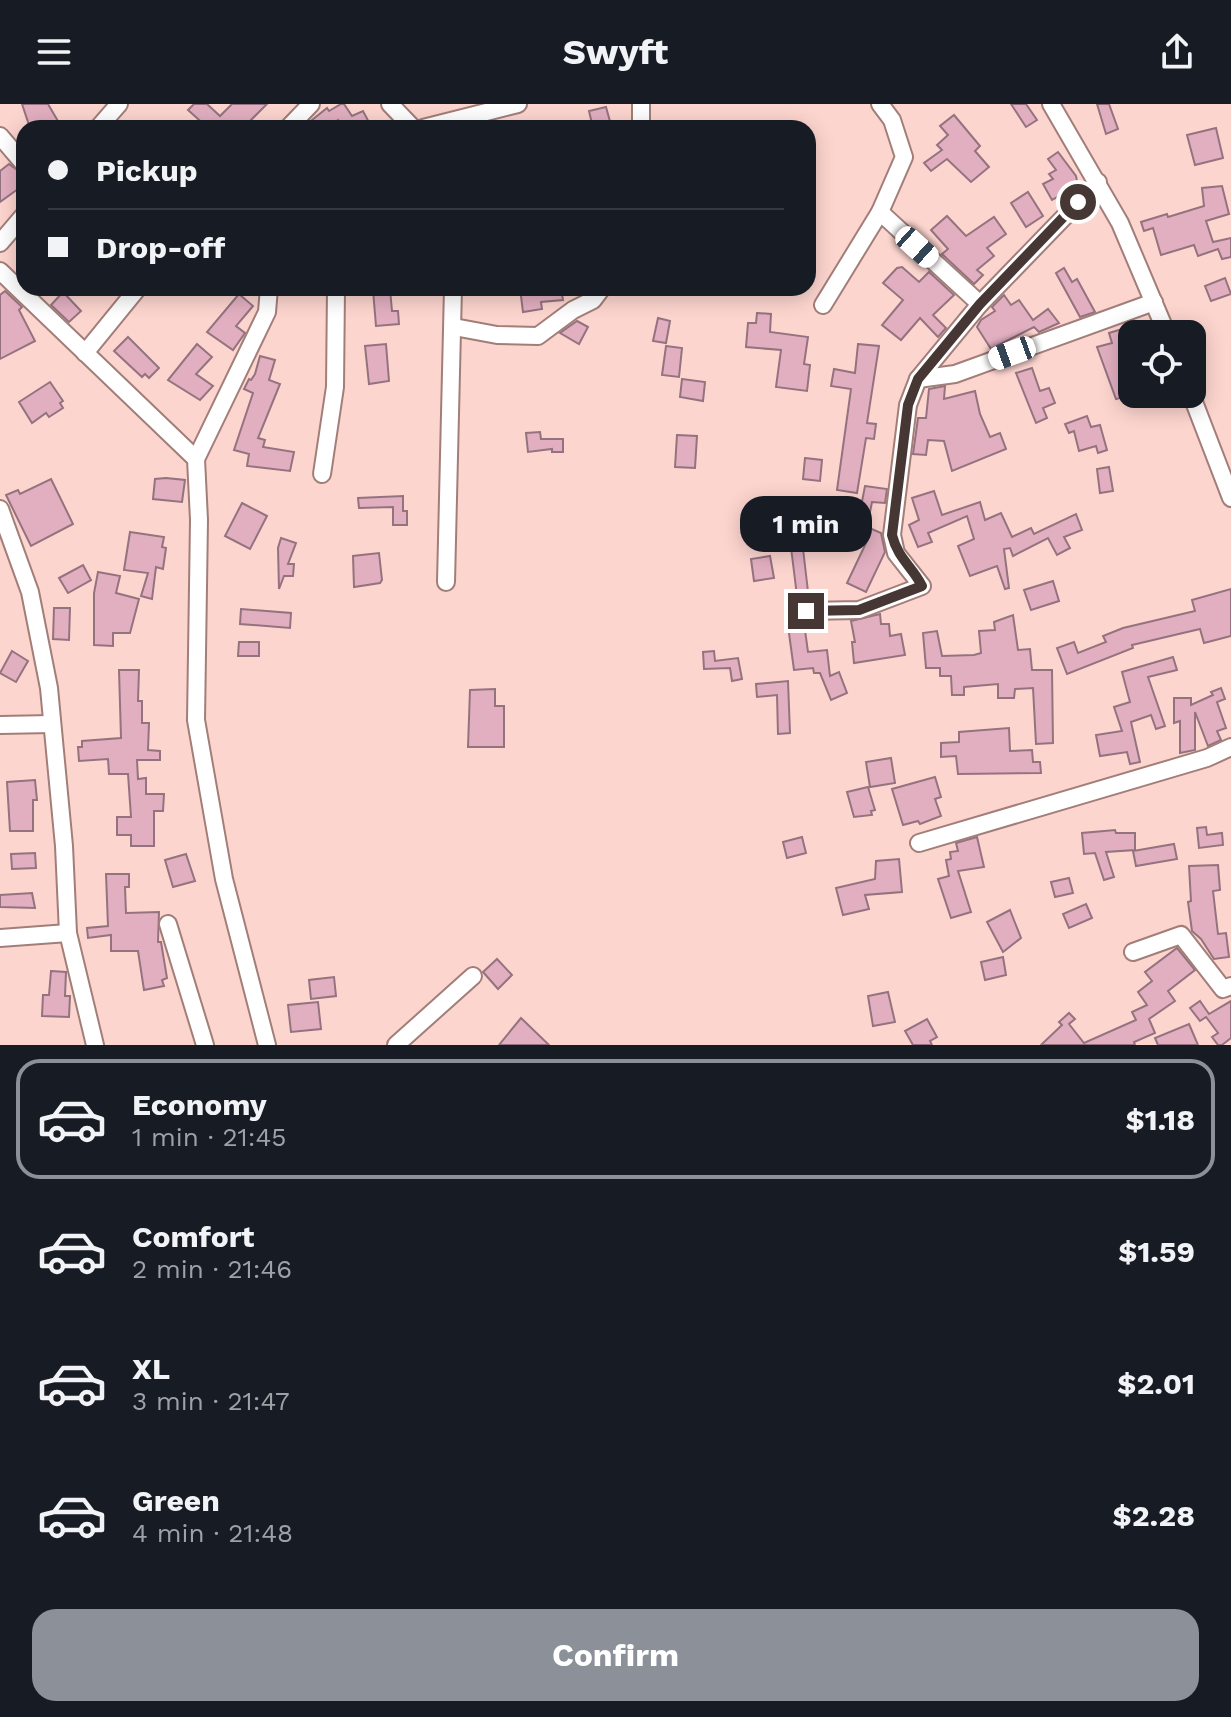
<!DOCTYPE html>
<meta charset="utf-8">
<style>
:root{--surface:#171b24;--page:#242831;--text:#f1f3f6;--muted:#9ea1a6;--line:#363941;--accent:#8c9099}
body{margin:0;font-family:"Work Sans",sans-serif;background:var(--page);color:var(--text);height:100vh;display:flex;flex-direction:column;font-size:30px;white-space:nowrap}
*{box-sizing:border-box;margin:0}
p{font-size:26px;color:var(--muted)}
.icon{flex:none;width:44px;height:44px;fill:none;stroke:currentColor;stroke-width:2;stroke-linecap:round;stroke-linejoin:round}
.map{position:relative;height:941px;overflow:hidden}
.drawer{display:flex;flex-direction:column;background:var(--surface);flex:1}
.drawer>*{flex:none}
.top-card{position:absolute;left:16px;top:16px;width:800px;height:176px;border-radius:24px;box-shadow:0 4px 20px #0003;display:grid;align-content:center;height:176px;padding:0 32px;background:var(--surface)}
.buttons{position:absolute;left:1118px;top:216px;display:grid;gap:16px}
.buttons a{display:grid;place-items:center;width:88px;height:88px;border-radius:16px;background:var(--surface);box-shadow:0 4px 20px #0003;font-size:40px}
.end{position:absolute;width:36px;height:36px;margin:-18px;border:10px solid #463735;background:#fff;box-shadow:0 0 0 4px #fff}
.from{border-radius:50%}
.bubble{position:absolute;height:56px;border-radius:24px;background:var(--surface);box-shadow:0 4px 20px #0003;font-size:26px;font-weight:700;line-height:56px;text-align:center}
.car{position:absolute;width:24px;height:48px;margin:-24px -12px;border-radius:10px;box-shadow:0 0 6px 2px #0007;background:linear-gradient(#fff 24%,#345 0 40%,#fff 0 76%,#345 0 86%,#fff 0)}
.top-card b{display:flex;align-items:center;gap:28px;height:76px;font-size:30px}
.top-card b+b{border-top:2px solid var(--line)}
.top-card i{width:20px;height:20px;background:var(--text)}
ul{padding:14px 0 0;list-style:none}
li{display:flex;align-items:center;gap:24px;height:120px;margin:0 16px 12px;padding:0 16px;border:4px solid transparent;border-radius:24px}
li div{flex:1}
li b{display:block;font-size:30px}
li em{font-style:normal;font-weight:700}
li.active{border-color:var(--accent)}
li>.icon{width:72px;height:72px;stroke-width:1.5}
.button{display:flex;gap:16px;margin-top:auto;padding:16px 32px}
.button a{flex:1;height:92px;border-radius:24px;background:var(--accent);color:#fff;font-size:32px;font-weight:700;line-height:92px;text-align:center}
header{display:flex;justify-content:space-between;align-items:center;height:104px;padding:0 32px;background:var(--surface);font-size:36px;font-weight:700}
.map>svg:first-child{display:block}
.building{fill:#e2afc1;stroke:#94737f;stroke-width:2}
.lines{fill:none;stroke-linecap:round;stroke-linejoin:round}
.minor-casing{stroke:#a27e79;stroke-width:20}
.minor{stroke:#fff;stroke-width:16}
.route{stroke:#463735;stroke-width:10}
</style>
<header><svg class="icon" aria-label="menu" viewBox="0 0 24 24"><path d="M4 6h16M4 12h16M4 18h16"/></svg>Swyft<svg class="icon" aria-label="share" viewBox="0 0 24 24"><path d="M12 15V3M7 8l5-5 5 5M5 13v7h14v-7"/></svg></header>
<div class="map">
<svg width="1231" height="941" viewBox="0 0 1231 941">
<rect width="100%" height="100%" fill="#fdd5cf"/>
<g class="building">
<path d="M22,0h26l14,24h-32z"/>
<path d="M194,0h13l13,12 12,-12h35l-24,24h-35l-20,-18z"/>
<path d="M341,0h3l8,12 11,-5 9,17h-30l-4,-8 -11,8h-16l-4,-4 20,-16 2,3z"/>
<path d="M1011,0h15l11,16 -11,7z"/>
<path d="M1097,0h12l9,25 -12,5z"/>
<path d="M606,3l5,18 -18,3 -4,-17z"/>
<path d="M954,11l26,31 -5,5 14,16 -18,15 -24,-23 -16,12 -7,-8 18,-13 -5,-5 11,-10 -8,-9z"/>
<path d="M1216,24l7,30 -28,7 -8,-30z"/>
<path d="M1058,48l18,24 2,10 -26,14 -9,-16 10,-5 -4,-5 7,-4 -8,-11z"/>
<path d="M9,60l15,11v21l-6,-7 -18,13v-31z"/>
<path d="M1222,82l7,28 -23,7 7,21 18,-4v19l-9,2 -4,-10 -20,7 -4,-11 -33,10 -8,-27 -9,3 -3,-9 26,-8 1,3 36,-11 -2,-18z"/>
<path d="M1028,88l15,24 -17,11 -15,-24z"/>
<path d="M947,112l19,20 28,-19 12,17 -19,14 7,8 -17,14 6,5 -9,9 -32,-30 6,-5 -17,-19z"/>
<path d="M902,163l17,15 10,-10 25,23 -21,20 13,13 -8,9 -18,-19 -19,22 -19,-15 21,-25 -20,-17 14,-15z"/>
<path d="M1064,164l8,14 5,-3 18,33 -15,5 -24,-44z"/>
<path d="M1225,174l6,16 -20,7 -6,-15z"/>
<path d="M520,184h41l2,12 -22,2 1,7 -19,3z"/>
<path d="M390,185l2,22h6l1,13 -23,2 -3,-36z"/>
<path d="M5,187l17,16 -3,3 16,31 -35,18v-64z"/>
<path d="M63,188l18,19 -12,11 -18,-17z"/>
<path d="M239,190l14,12 -17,20 9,7 -12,17 -26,-18z"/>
<path d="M1004,191l7,10 8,-5 14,20 15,-11 11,14 -20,9 -5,-5 -43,22 -14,-22 4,-7 14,-9 -3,-4z"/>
<path d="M757,209l14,1 -1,18 38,5 -4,27 6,1 -3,26 -31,-4 5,-37 -35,-3 2,-24h8z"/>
<path d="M658,214l12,3 -4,22 -13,-2z"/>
<path d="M577,217l11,6 -9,17 -19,-11z"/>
<path d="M1132,222v69l-16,4 -19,-52 15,-4 -3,-10z"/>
<path d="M128,233l31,31 -10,10 -4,-4 -3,3 -28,-26z"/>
<path d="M197,240l15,13 -16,17 17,12 -13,14 -32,-20z"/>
<path d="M386,240l3,37 -20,3 -4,-38z"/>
<path d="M858,240l21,2 -12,77 9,1 -2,15 -8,-1 -9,55 -20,-3 14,-101 -20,-3 3,-17 21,4z"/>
<path d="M666,242l16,2 -3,29 -17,-2z"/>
<path d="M260,252l15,4 -6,20 11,4 -22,54 7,2 -2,7 31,5 -4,19 -43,-5 2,-12 -15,-4 19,-57 -9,-4 5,-10 2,1 4,-6z"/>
<path d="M1032,264l8,23 9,-3 6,15 -12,5 4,10 -11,5 -20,-50z"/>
<path d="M682,275l23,3 -2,19 -23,-4z"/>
<path d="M50,278l13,19 -3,2 3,5 -14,9 -3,-4 -14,10 -13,-21z"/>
<path d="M945,282l-1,13 31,-8 5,23 10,23 10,-4 6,16 -54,22 -8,-30 -16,-1 -2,15 -13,-1 5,-36h8l3,-29z"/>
<path d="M1087,312l4,11 9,-2 7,25 -9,3 -2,-7 -17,5 -5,-20 -5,2 -4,-9z"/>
<path d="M540,328l1,7h22v13h-11v-3l-24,3 -2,-19z"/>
<path d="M677,331l20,1 -2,32 -20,-1z"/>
<path d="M805,354l17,2 -2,21 -17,-2z"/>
<path d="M1109,363l4,24 -13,2 -3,-24z"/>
<path d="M166,374l19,2 -3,22 -29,-3 2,-20z"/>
<path d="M51,375l22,45 -42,22 -25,-51 12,-5 2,4z"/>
<path d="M865,382l22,3 -2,14 -13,-1 -5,25 14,6 4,19 -19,40 -19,-9 20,-42 -29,-13 7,-13 13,7z"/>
<path d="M934,387l8,24 38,-13 5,18 16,-7 11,24 19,-9 3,6 42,-20 6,16 -18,7 6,11 -13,7 -9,-17 -35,18 -3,-8 -6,1 5,39 -4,1 -8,-23 -27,10 -12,-30 16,-7 -7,-23 -39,17 4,9 -14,5 -9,-22 10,-5 -7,-22z"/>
<path d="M403,392v15h4v14h-14v-18l-34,1 -1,-10z"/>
<path d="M242,399l25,13 -17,33 -25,-13z"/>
<path d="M818,399l2,18 -20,2 9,77 -11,4 -12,-97z"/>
<path d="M130,428l34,5 -2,10 4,1 -3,21 -7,-2 -4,32 -11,-3 7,-23 -24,-3z"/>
<path d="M281,434l15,5 -8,21h6l-1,12h-9l-5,13 -1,-41z"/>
<path d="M379,449l3,27 -2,3 -26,4 -1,-31z"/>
<path d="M770,452l4,22 -20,3 -3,-22z"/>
<path d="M83,461l8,15 -23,13 -9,-15z"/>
<path d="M98,468l22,4 -4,17 23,6 -9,34h-17v13l-19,-1v-52z"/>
<path d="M1053,477l6,20 -28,9 -7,-20z"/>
<path d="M1231,485v47l-27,7 -4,-14 -68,16 1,3 -66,26 -10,-26 17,-6 4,11 28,-11 -3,-6 20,-8 72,-17 -3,-11z"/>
<path d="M54,504h16l-1,32 -16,-1z"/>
<path d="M241,505l50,4 -1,15 -50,-4z"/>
<path d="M880,510l1,10h8l1,12 11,-2 4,21 -51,8 -2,-21h3l-4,-21z"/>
<path d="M1013,511l5,35 12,-1 2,21h20l1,73 -17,1 -3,-56 -18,1 -1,9h-16v-14l-34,3v8h-12l-1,-19h-11v-8h-14l-3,-35 14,-2 5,25 32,-1 7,-2 -2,-22 16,-1 -1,-8z"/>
<path d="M804,519l4,29 19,-2 3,26 9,-4 8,21 -16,7 -11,-27h-6l-1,-5 -19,2 -6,-44z"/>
<path d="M239,538h20v14h-21z"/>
<path d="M12,547l16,10 -12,21 -16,-9z"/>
<path d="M714,547l1,10 23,-3 4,21 -10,2 -2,-13 -26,1 -1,-17z"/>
<path d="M1173,553l4,13 -29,7 17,49 -9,3 -5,-14 -20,7 9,40 -10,2 -3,-12 -27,4 -4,-21 26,-4 -8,-24 16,-5 -8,-30z"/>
<path d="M119,566h20l-1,31h4v22h7l-1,27 12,1v9h-23l1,19 8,-1v16h18l-1,17h-9v35h-23v-11h-14v-18h14l-3,-43h-19l-1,-15 -29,2 -1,-14h4v-6l39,-3z"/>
<path d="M788,577l2,52 -12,1 -1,-39 -20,2 -1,-13z"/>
<path d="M1221,584l4,11 -8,3 9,26 -9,3 4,9 -13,6 -13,-34v38l-15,3v-32l-6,2v-25h17v7l22,-10 -2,-3z"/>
<path d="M495,585v17h9v41h-36l2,-57z"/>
<path d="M1009,624l1,23 22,-1 1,12h7l1,11 -83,1 -2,-18 -15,1v-14l18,-1v-10z"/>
<path d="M891,654l4,25 -25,4 -4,-25z"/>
<path d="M935,673l6,20 -6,2 6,17 -21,8 -2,-3 -15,4 -11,-36z"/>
<path d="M35,676l2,20h-4v31h-23l-3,-49z"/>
<path d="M868,683l7,23 -4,1 1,4 -18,2 -7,-25z"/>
<path d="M1206,723l1,8 15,-2 1,12 -24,3 -2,-20z"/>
<path d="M1115,726l1,3h19v17l-29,2 8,25 -10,3 -9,-27 -11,1 -2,-21z"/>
<path d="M802,733l4,16 -19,5 -4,-16z"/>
<path d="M977,733l7,30 -26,4 13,41 -20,6 -13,-39 11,-3 -3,-16 5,-1 -1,-7 8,-1 -2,-8z"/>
<path d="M1174,740l3,15 -41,7 -3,-15z"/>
<path d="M35,749l1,15 -24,1 -1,-15z"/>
<path d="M186,750l9,27 -22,6 -8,-27z"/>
<path d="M899,755l3,33 -37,3 4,14 -26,6 -7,-27 39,-9 1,-18z"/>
<path d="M1218,761l2,25 -7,1 5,43 8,-1 3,24 -15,2 -13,-20 -9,-8 -4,-29 3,-1 -2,-35z"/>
<path d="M106,770h23v13h-4l1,26 33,-1 -1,30h3l6,36 -5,2 2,6 -20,4 -6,-39h-27v-16l-23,3 -1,-10 21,-2z"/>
<path d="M1069,774l4,15 -18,4 -4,-15z"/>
<path d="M32,789l3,15 -35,-1v-12z"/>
<path d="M1086,800l6,14 -23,10 -6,-14z"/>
<path d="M1010,806l11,28 -18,14 -16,-30z"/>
<path d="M1177,844l18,22 -27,21 7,10 -26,18 6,14 -21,9 1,3h-94l21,-20 -3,-3 10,-9 6,6 -6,5 15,19 52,-23 -4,-8 15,-7 -9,-13 14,-11 -7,-9z"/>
<path d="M1003,853l3,18 -21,5 -4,-18z"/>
<path d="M497,855l15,16 -14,14 -15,-17z"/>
<path d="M51,867l15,1 -1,24h5l-1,21 -27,-1 1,-21h6z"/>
<path d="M334,873l2,19 -25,3 -2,-19z"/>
<path d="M888,888l7,30 -22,4 -5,-30z"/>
<path d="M1200,897l9,13 22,-13v37l-9,7h-4l-6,-8 6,-4 -12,-16 -6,4 -10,-13z"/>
<path d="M318,898l3,27 -30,3 -3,-27z"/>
<path d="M521,914l28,27h-50z"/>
<path d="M927,915l10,18 -7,4 2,4h-19l-8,-14z"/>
<path d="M1189,920l9,21h-40l-3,-7z"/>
</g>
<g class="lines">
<g class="minor-casing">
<g id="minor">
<path d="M390,0l23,24"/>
<path d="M641,0v24"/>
<path d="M1051,0l69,119 47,111"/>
<path d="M98,24l21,-24"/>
<path d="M288,24l23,-24"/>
<path d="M423,24l95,-24"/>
<path d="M0,32l24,28"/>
<path d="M880,108l100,92"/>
<path d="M0,139l24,-28"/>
<path d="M0,167l196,188 3,61 -3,200 28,159 43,166"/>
<path d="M823,201l57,-93 24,-55 -12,-37 -12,-16"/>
<path d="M454,223l43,8 41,1 35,-26 20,-10 9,-12"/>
<path d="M85,249l53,-65"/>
<path d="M918,275l37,-5 199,-72"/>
<path d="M1191,290l40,104"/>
<path d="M196,355l71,-147 2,-24"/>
<path d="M322,370l13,-87 1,-99"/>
<path d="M0,405l30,83 19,96 15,158 4,87 27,112"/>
<path d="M446,478l7,-294"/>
<path d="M806,507l53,-1 63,-24 -26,-33 -4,-18 16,-130 10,-26 62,-75 118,-122"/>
<path d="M0,621l52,-1"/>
<path d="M919,739l288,-85 24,-11"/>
<path d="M168,820l37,121"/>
<path d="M0,834l68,-5"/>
<path d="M1133,848l48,-17 42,54 8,-3"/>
<path d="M396,941l77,-69"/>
</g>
</g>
<use href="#minor" class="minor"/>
</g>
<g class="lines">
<path class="route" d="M806,507l53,-1 63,-24c-10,-20 -24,-27 -30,-51l16,-130 10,-26 62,-75 98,-102"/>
</g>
</svg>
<div class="buttons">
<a><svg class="icon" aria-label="locate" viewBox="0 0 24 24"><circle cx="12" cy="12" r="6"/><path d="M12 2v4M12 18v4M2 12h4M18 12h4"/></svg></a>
</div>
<i class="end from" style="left:1078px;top:98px"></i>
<i class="end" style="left:806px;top:507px"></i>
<div class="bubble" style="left:740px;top:392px;width:132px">1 min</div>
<i class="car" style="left:917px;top:143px;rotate:132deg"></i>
<i class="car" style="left:1012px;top:249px;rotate:250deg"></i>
<div class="top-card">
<b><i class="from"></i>Pickup</b>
<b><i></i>Drop-off</b>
</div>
</div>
<section class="drawer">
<ul>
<li class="active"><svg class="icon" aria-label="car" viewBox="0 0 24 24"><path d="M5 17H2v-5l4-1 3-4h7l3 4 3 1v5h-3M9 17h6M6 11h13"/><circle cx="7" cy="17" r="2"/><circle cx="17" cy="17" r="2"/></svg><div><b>Economy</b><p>1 min · 21:45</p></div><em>$1.18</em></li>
<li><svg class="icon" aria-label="car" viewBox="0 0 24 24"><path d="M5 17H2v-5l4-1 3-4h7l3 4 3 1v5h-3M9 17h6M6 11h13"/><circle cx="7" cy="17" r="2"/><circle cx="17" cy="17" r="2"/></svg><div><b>Comfort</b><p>2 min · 21:46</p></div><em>$1.59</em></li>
<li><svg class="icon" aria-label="car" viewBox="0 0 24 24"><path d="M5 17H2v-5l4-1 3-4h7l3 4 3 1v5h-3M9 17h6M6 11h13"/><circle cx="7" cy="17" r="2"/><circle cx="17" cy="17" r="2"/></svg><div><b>XL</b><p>3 min · 21:47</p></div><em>$2.01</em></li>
<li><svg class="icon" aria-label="car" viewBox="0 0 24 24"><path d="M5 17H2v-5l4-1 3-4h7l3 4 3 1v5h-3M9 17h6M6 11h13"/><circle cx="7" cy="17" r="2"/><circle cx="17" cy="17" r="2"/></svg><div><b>Green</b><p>4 min · 21:48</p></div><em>$2.28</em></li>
</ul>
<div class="button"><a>Confirm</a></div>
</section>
